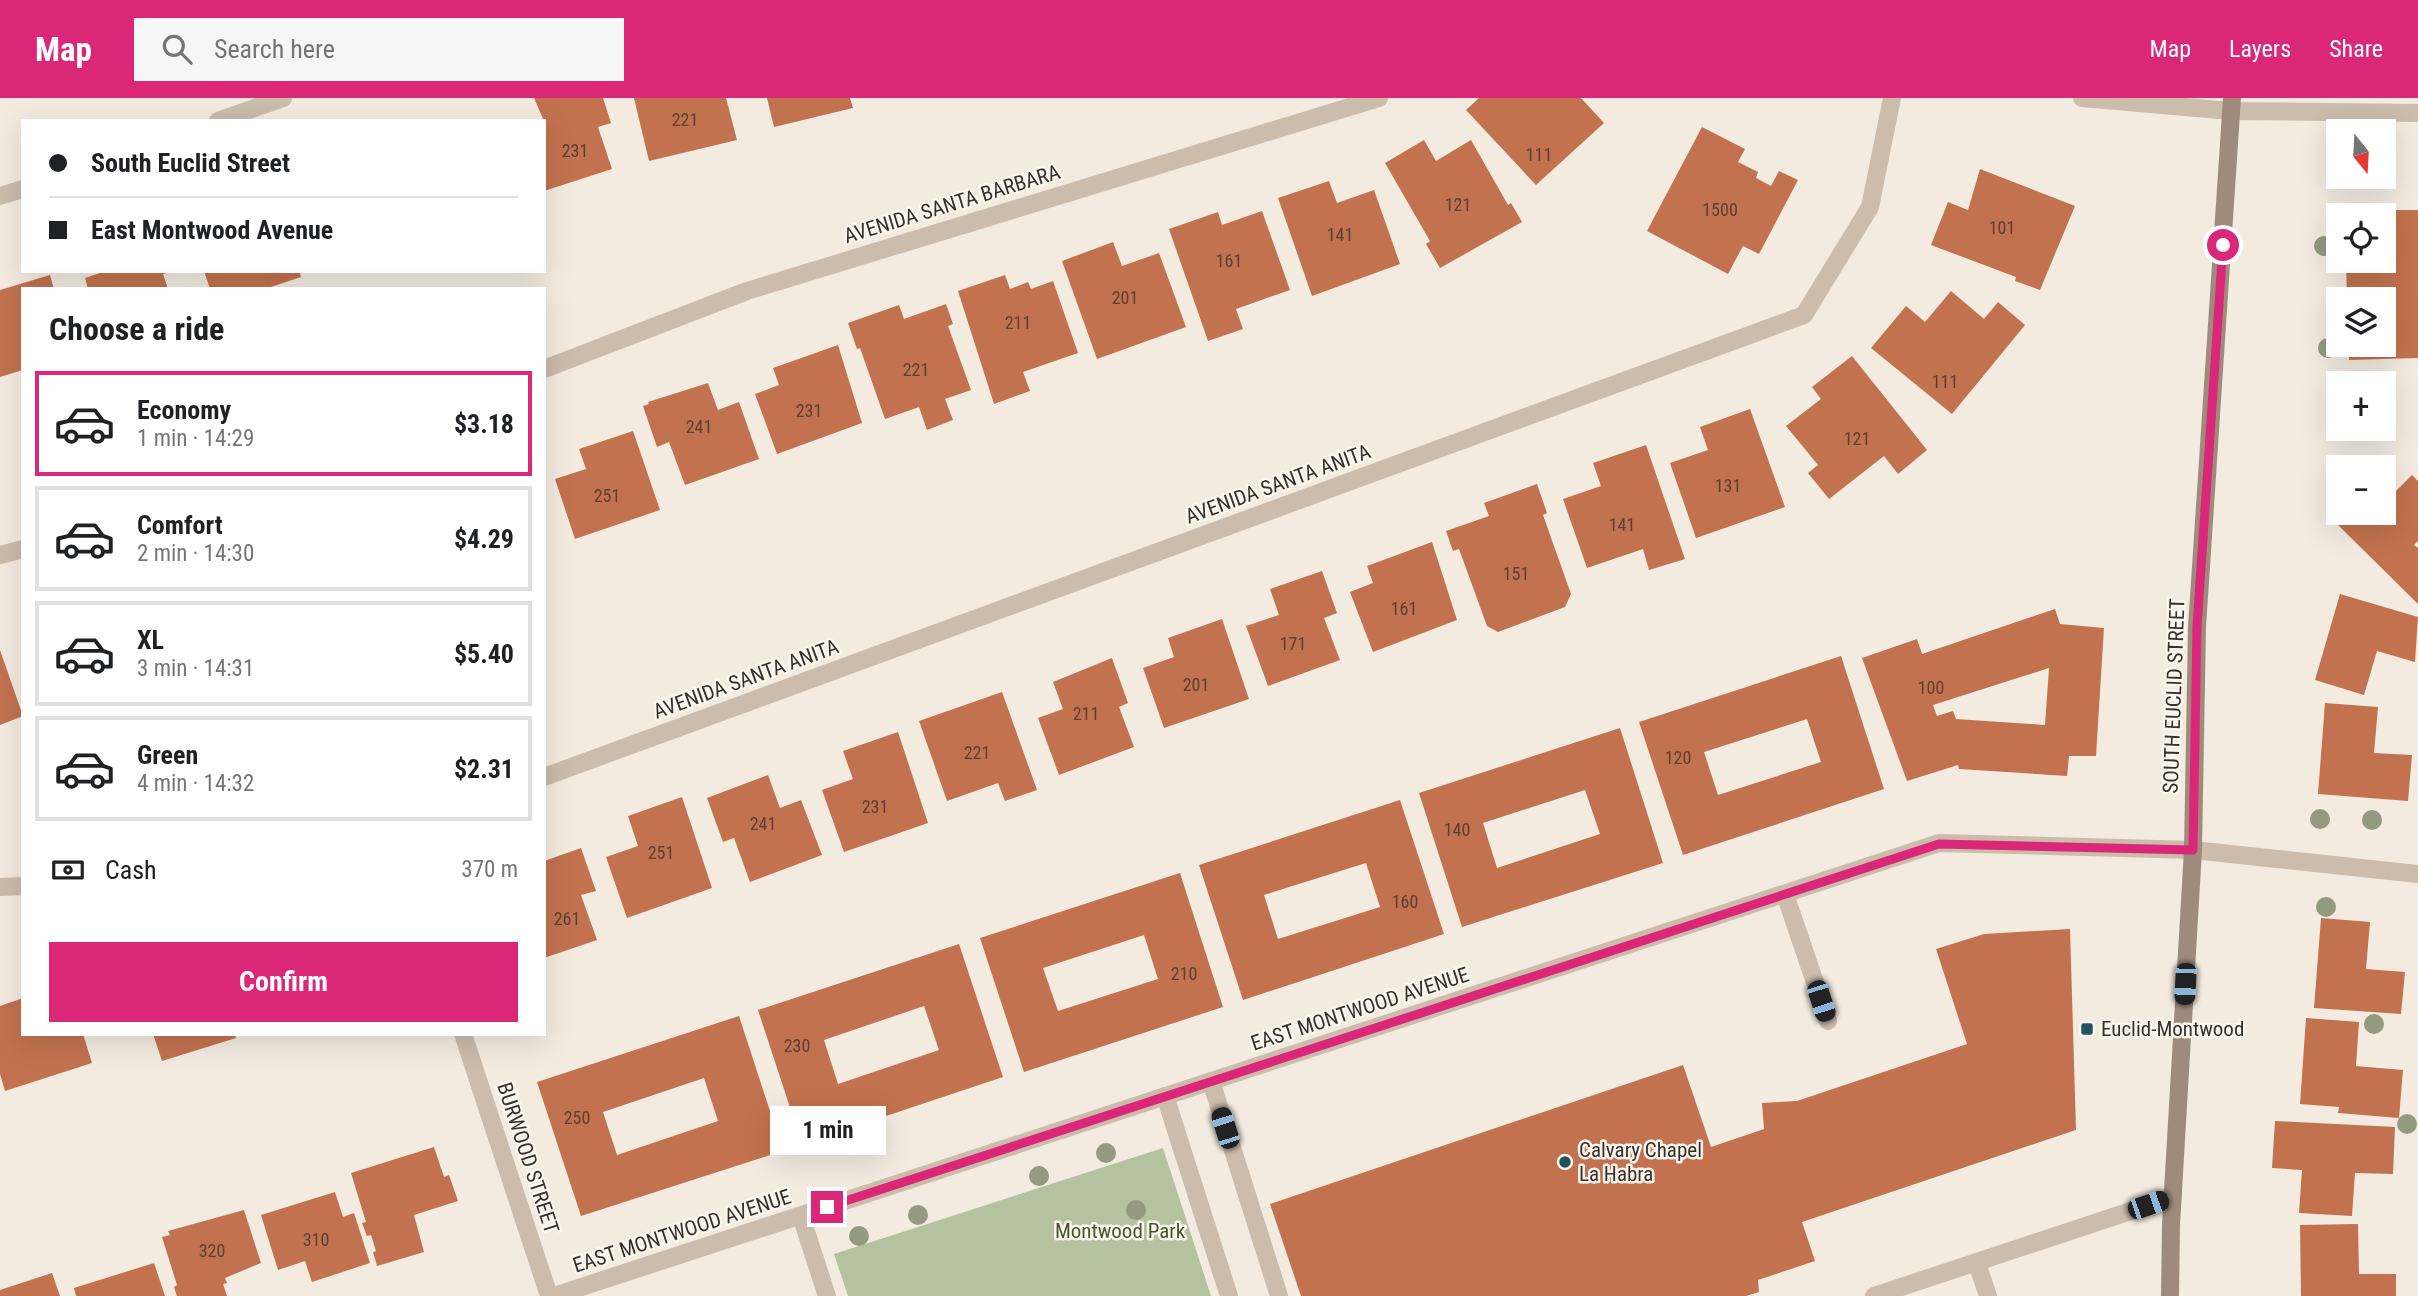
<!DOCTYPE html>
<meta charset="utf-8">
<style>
:root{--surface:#fff;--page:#f6f6f6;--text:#202124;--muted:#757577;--line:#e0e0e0;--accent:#db2777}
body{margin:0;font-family:"Roboto Condensed",sans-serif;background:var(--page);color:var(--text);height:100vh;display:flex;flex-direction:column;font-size:26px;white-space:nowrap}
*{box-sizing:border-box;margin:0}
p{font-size:23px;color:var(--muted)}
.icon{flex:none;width:38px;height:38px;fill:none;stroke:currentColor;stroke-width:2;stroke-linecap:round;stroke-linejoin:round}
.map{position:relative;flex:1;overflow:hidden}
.sheet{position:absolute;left:21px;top:189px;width:525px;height:749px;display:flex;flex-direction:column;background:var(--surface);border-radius:0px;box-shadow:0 7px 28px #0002}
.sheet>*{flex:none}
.guide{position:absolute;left:21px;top:21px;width:525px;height:154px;border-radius:0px;box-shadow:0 7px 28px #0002;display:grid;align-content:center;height:154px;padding:0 28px;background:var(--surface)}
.needle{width:46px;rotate:162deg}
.tools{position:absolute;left:2326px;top:21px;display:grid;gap:14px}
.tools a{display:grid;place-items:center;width:70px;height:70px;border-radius:0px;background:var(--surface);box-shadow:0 7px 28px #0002;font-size:35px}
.end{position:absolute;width:32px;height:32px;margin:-16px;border:9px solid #db2777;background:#fff;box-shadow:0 0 0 4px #fff}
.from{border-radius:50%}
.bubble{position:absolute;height:49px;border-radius:0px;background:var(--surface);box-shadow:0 7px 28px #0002;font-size:23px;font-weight:700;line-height:49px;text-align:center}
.car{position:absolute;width:21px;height:42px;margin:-21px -10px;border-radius:9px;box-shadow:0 0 5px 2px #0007;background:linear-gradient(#222 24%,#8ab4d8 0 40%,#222 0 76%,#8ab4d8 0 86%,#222 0)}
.guide b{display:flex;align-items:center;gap:24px;height:66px;font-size:26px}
.guide b+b{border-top:2px solid var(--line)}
.guide i{width:18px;height:18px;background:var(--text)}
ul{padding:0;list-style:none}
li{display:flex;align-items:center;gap:21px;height:105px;margin:0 14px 10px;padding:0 14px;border:4px solid var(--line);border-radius:0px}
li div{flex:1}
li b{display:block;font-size:26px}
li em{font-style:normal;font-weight:700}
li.current{border-color:var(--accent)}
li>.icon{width:63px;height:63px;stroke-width:1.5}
h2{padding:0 28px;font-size:32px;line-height:84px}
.pay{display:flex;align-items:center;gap:18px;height:77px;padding:0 28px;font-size:26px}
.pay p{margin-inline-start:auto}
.primary-button{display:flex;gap:14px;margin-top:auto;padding:14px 28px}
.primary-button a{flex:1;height:80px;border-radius:0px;background:var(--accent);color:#fff;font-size:28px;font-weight:700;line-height:80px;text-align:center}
header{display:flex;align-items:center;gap:42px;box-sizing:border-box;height:98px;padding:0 35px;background:var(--accent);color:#fff}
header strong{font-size:33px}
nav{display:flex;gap:38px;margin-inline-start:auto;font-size:24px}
.search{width:490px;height:63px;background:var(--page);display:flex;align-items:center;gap:18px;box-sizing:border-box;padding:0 24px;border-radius:0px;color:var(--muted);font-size:26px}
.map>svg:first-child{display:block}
.green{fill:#b4c2a0}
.building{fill:#c2724e;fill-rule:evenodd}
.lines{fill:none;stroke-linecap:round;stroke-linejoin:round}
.service{stroke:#cbbcac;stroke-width:18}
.minor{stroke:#cbbcac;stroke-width:18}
.secondary{stroke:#9f8b7d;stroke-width:18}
.tree{fill:#949a7f}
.route{stroke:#db2777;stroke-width:9}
.poi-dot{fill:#21535a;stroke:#faf5ed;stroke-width:2.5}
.labels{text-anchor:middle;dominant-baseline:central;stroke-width:5;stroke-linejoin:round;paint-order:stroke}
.number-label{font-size:18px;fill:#5b4034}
.street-label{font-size:21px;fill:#39302b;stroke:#faf5ed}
.poi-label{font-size:21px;fill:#39302b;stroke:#faf5ed;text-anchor:start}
.park-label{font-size:21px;fill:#46572f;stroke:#faf5ed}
</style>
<header>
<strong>Map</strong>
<div class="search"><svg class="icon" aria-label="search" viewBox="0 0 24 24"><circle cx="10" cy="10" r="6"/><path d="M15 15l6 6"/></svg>Search here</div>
<nav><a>Map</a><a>Layers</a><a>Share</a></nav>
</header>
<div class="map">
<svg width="2418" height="1198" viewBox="0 0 2418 1198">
<rect width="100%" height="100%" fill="#f3ebe0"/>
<path class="green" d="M1163,1050l48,148h-363l-14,-42z"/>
<g class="building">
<path d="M534,0h69l8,25 -13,4 14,42 -68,22v-70z"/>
<path d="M634,0h92l11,42 -88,21z"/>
<path d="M767,0h83l3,10 -79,19z"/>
<path d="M1479,0h102l23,25 -68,62 -70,-75z"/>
<path d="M1702,29l43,22 -7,13 20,10 -2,6 15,8 8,-15 19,9 -39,74 -16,-8 -15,28 -81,-43z"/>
<path d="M1424,42l12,21 35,-21 37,65 3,-2 11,19 -82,46 -14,-24 4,-3 -45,-78z"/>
<path d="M1980,71l95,37 -35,84 -25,-9 1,-4 -85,-32 17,-43 20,8z"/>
<path d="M1329,83l8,22 37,-13 26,74 -88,32 -34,-98z"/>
<path d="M2388,112h30v148l-69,2v-15h35v-46h-37l-1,-38h38v-14l5,-1z"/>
<path d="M1262,113l28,79 -54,19 7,20 -35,12 -39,-112 49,-17 4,13z"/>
<path d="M1113,144l9,24 37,-13 27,74 -89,32 -35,-98z"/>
<path d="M106,173h64v1l-7,2 5,15h-80l-3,-11z"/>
<path d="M204,173h95l2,6 -36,12h-55z"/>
<path d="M50,177l4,14h-31v81l-23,7v-87z"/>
<path d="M1005,177l5,14 18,-7 3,7 22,-8 25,72 -55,19 7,19 -36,13 -36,-113z"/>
<path d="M1951,193l33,28 14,-17 27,23 -73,89 -81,-66 35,-42 19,16z"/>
<path d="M946,206l7,20 -5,2 23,64 -26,9 8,21 -26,10 -8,-23 -34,12 -25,-71 -3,1 -9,-26 51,-18 5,14z"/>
<path d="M838,247l24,78 -85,31 -22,-60 24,-9 -6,-17z"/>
<path d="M1852,258l75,94 -29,24 -14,-18 -55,43 -21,-26 10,-8 -32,-39 35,-27 -9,-12z"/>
<path d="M708,285l10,27 21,-8 20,57 -74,26 -16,-43 -12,5 -14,-41 6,-2 -1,-2z"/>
<path d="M1750,311l35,98 -89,31 -26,-75 38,-13 -8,-23z"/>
<path d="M633,333l27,79 -85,29 -20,-60 31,-10 -7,-20z"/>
<path d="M1646,347l39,114 -36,11 -6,-21 -56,19 -24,-69 38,-13 -8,-23z"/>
<path d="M2412,377l6,6v60l-4,4 4,3v56l-81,-80 11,-11 23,2 13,-2v-10z"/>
<path d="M1537,386l10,29 -4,2 28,79 -6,13 -67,25 -11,-6 -28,-77 -6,2 -7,-20 43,-15 -5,-13z"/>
<path d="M1432,444l25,78 -84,32 -23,-60 23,-9 -6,-17z"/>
<path d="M1322,473l15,42 -13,5 16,42 -72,26 -22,-60 33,-11 -9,-26z"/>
<path d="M2340,496l78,23 -3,45 -38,-11 -13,44 -49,-15z"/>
<path d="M2055,511l5,15 44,4 -8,128h-27l-2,20 -108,-7 -1,-4 -51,16 -45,-123 55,-19 5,15zM2049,570l-4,57 -89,-6 -3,-8 -16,5 -4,-11z"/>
<path d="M1222,521l27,80 -85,29 -21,-60 31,-11 -6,-19z"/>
<path d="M0,552l23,66 -23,9z"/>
<path d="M1841,558l43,133 -201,66 -44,-133zM1807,621l14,43 -103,33 -14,-43z"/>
<path d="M1112,560l16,45 -9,4 15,40 -75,28 -21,-57 25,-9 -10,-27z"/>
<path d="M1002,594l35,98 -32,11 -7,-18 -51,18 -28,-80z"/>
<path d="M2325,605l53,4 -4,46 38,2 -4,46 -90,-7z"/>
<path d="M1620,630l43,135 -201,64 -43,-134zM1585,692l15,44 -103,34 -14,-45z"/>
<path d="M898,634l30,91 -84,29 -22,-62 31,-11 -10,-28z"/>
<path d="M768,677l12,33 21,-8 21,55 -72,27 -16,-44 -11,4 -16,-44z"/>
<path d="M682,699l30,91 -85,30 -21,-61 32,-11 -10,-30z"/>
<path d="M1400,702l44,134 -201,66 -44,-135zM1366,765l14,44 -102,32 -14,-44z"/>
<path d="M581,750l15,43 -15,4 16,45 -53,18v-97z"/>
<path d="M1180,775l43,134 -199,65 -44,-134zM1144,837l14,44 -100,32 -15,-43z"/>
<path d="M2321,820l49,4 -4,47 39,3 -4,42 -87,-6z"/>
<path d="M2070,831l6,201 -274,92 13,39 -57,19 1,12 -13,4h-445l-31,-92 413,-139 28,82 53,-18 -2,-26 35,-2 170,-57 -31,-95 48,-15z"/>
<path d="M959,846l44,133 -201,67 -44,-134zM924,908l15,44 -101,34 -14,-44z"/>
<path d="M23,900v36h60l9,29 -87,28 -5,-17v-68z"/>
<path d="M739,918l44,135 -202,65 -44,-134zM704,980l14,43 -101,34 -14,-43z"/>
<path d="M2306,920l53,4 -3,44 47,4 -4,48 -61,-5 1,-6 -39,-3z"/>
<path d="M153,936h82l1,4 -74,23z"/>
<path d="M2275,1023l120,6 -2,47 -38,-1 -3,43 -53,-3 3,-43 -30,-2z"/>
<path d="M434,1049l10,30 5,-2 9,26 -44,14 10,37 -47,14 -4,-14 3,-1 -5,-16 -4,1 -5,-13 4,-1 -15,-49z"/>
<path d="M335,1094l8,25 11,-4 16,50 -58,19 -7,-21 -27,9 -17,-55z"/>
<path d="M244,1112l17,53 -36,15 2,5 -4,1 4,12h-50l-3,-9 3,-2 -15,-48 8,-2 -2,-4z"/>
<path d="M2358,1126l1,50h37v22h-95l-1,-71z"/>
<path d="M154,1165l11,33h-89l-2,-8z"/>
<path d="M52,1175l8,23h-60v-6z"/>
</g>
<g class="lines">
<g class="service">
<path d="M1785,796l43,127"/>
<path d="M1211,983l68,215"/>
<path d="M801,1118l26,80"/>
<path d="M1977,1165l11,33"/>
<path d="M1874,1198l299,-99"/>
</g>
<g class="minor">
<path d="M2082,0l149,13 187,2"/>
<path d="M218,23l65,-23"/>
<path d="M0,98l23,-7"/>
<path d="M544,271l203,-78 632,-193"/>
<path d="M0,457l23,-6"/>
<path d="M544,679l1260,-462 66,-108 22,-109"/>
<path d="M0,789l23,-1"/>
<path d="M463,936l86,262"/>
<path d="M1165,998l64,200"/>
<path d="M554,1198l1385,-453 254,7 225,24"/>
</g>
<path class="secondary" d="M2170,1198l1,-71 22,-375 4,-223 35,-529"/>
</g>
<g class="tree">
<circle cx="2324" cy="148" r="10"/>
<circle cx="2328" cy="250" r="10"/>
<circle cx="2320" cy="721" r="10"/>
<circle cx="2372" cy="722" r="10"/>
<circle cx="2326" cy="809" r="10"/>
<circle cx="2374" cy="926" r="10"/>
<circle cx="2407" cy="1026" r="10"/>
<circle cx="1106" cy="1055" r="10"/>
<circle cx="1039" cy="1078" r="10"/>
<circle cx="1136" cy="1112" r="10"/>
<circle cx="918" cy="1117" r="10"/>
<circle cx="859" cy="1138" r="10"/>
</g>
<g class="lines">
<path class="route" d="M827,1109l1112,-363 254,6 4,-223 26,-382"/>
</g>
<g class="poi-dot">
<rect x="2080" y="924" width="14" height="14" rx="3.5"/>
<circle cx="1565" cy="1064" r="7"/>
</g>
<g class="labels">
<g class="number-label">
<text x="685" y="21">221</text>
<text x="575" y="52">231</text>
<text x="1539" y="56">111</text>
<text x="1458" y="106">121</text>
<text x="1720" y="111">1500</text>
<text x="2002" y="129">101</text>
<text x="1340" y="136">141</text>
<text x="1229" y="162">161</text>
<text x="1125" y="199">201</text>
<text x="1018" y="224">211</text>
<text x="916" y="271">221</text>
<text x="1945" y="283">111</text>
<text x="809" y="312">231</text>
<text x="699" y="328">241</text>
<text x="1857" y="340">121</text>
<text x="1728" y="387">131</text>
<text x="607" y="397">251</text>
<text x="1622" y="426">141</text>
<text x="1516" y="475">151</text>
<text x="1404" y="510">161</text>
<text x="1293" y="545">171</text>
<text x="1196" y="586">201</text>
<text x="1931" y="589">100</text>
<text x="1086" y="615">211</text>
<text x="977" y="654">221</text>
<text x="1678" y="659">120</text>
<text x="875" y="708">231</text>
<text x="763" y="725">241</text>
<text x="1457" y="731">140</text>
<text x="661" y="754">251</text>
<text x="1405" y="803">160</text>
<text x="567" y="820">261</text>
<text x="1184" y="875">210</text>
<text x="797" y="947">230</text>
<text x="577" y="1019">250</text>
<text x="316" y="1141">310</text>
<text x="212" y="1152">320</text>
</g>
<g class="street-label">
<text transform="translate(952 106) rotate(-17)">AVENIDA SANTA BARBARA</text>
<text transform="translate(1278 386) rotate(-20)">AVENIDA SANTA ANITA</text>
<text transform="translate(746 581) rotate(-20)">AVENIDA SANTA ANITA</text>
<text transform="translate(2174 598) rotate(-88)">SOUTH EUCLID STREET</text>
<text transform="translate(1360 911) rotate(-18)">EAST MONTWOOD AVENUE</text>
<text transform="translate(528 1060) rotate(72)">BURWOOD STREET</text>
<text transform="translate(682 1133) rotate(-18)">EAST MONTWOOD AVENUE</text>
</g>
<g class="poi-label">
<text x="2101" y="931">Euclid-Montwood</text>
<text x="1579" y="1052">Calvary Chapel<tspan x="1579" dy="24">La Habra</tspan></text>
</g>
<g class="park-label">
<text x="1120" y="1133">Montwood Park</text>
</g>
</g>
</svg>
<div class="tools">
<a><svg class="needle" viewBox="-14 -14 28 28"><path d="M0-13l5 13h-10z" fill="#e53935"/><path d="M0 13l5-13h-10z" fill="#757577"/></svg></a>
<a><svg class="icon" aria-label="locate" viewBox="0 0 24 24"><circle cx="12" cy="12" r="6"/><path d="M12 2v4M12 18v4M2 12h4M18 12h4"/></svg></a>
<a><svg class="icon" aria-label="layers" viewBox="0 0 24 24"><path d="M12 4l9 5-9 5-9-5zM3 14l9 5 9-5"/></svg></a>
<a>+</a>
<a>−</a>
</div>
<i class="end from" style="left:2223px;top:147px"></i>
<i class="end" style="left:827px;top:1109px"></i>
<div class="bubble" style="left:770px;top:1008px;width:116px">1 min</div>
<i class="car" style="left:2185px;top:886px;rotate:183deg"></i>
<i class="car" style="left:1821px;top:903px;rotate:162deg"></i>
<i class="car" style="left:1225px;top:1030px;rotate:342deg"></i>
<i class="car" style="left:2148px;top:1107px;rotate:71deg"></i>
<div class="guide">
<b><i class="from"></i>South Euclid Street</b>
<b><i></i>East Montwood Avenue</b>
</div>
<section class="sheet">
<h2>Choose a ride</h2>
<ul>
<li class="current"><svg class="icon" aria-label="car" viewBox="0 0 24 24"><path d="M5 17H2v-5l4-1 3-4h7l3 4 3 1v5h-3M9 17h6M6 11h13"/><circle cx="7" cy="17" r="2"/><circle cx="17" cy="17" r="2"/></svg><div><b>Economy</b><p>1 min · 14:29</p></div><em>$3.18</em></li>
<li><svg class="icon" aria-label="car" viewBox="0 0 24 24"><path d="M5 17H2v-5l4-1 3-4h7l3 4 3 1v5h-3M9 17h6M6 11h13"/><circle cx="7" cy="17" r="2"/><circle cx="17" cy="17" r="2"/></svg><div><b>Comfort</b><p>2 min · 14:30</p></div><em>$4.29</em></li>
<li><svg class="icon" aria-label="car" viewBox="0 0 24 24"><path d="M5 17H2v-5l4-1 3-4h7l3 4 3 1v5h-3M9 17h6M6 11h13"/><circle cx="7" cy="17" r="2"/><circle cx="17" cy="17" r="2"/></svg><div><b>XL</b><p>3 min · 14:31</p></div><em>$5.40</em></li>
<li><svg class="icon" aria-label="car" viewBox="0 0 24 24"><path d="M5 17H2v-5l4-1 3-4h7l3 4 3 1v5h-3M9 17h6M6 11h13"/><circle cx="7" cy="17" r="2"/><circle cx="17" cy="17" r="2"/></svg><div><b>Green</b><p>4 min · 14:32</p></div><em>$2.31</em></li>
</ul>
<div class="pay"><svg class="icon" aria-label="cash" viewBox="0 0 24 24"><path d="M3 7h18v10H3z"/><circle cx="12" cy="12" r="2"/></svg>Cash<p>370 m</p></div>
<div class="primary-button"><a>Confirm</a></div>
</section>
</div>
